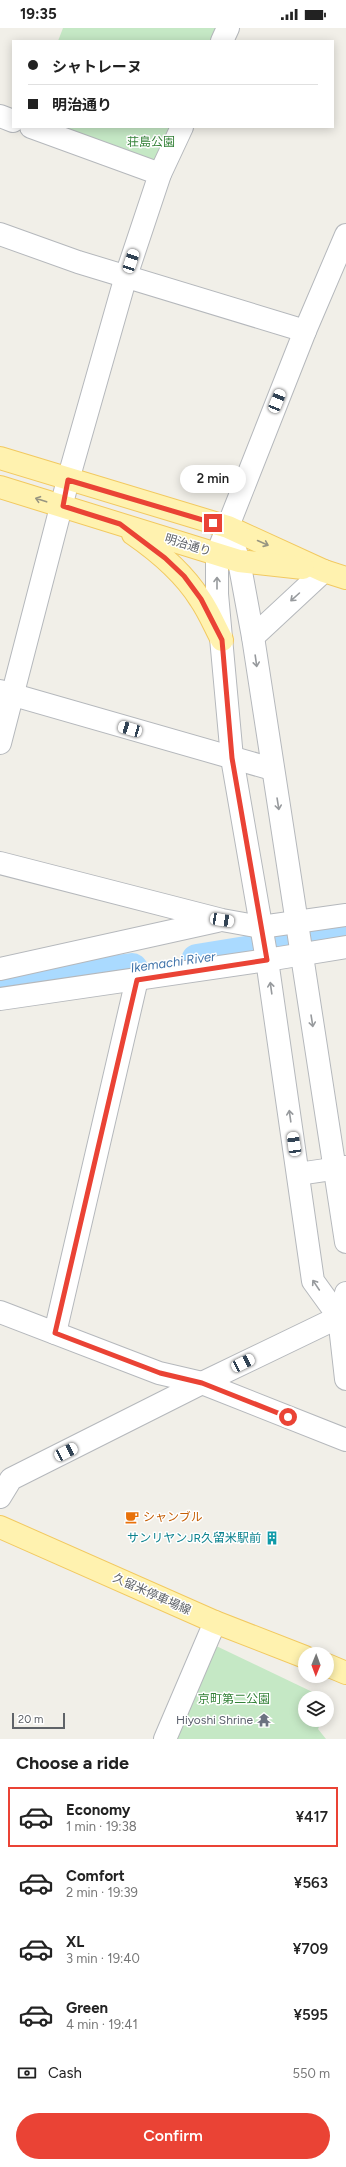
<!DOCTYPE html>
<meta charset="utf-8">
<style>
:root{--surface:#fff;--page:#f2f2f2;--text:#222;--muted:#767676;--line:#e0e0e0;--accent:#ea4335}
body{margin:0;font-family:Figtree,"Noto Sans JP",sans-serif;background:var(--page);color:var(--text);height:100vh;display:flex;flex-direction:column;font-size:15px;white-space:nowrap}
*{box-sizing:border-box;margin:0}
p{font-size:13px;color:var(--muted)}
.icon{flex:none;width:22px;height:22px;fill:none;stroke:currentColor;stroke-width:2;stroke-linecap:round;stroke-linejoin:round}
.map{position:relative;height:1711px;overflow:hidden}
.drawer{display:flex;flex-direction:column;background:var(--surface);flex:1}
.drawer>*{flex:none}
.banner{position:absolute;left:12px;top:12px;width:322px;height:88px;border-radius:0px;box-shadow:0 2px 10px #0003;display:grid;align-content:center;height:88px;padding:0 16px;background:var(--surface)}
.needle{width:26px;rotate:181deg}
.controls{position:absolute;left:298px;top:1619px;display:grid;gap:8px}
.controls a{display:grid;place-items:center;width:36px;height:36px;border-radius:50%;background:var(--surface);box-shadow:0 2px 10px #0003;font-size:20px}
.scale{position:absolute;left:12px;bottom:10px;width:53px;box-sizing:border-box;padding-left:4px;border:2px solid #5f6368;border-top:0;font-size:11px;line-height:14px;white-space:nowrap;color:#5f6368;-webkit-text-stroke:3px #fff;paint-order:stroke}
.end{position:absolute;width:18px;height:18px;margin:-9px;border:5px solid #ea4335;background:#fff;box-shadow:0 0 0 2px #fff}
.from{border-radius:50%}
.bubble{position:absolute;height:28px;border-radius:14px;background:var(--surface);box-shadow:0 2px 10px #0003;font-size:13px;font-weight:600;line-height:28px;text-align:center}
.car{position:absolute;width:12px;height:24px;margin:-12px -6px;border-radius:5px;box-shadow:0 0 3px 1px #0007;background:linear-gradient(#fff 24%,#345 0 40%,#fff 0 76%,#345 0 86%,#fff 0)}
.banner b{display:flex;align-items:center;gap:14px;height:38px;font-size:15px}
.banner b+b{border-top:1px solid var(--line)}
.banner i{width:10px;height:10px;background:var(--text)}
ul{padding:0;list-style:none}
li{display:flex;align-items:center;gap:12px;height:60px;margin:0 8px 6px;padding:0 8px;border:2px solid transparent;border-radius:0px}
li div{flex:1}
li b{display:block;font-size:15px}
li em{font-style:normal;font-weight:600}
li.selected{border-color:var(--accent)}
li>.icon{width:36px;height:36px;stroke-width:1.5}
h2{padding:0 16px;font-size:18px;line-height:48px}
.pay{display:flex;align-items:center;gap:10px;height:44px;padding:0 16px;font-size:15px}
.pay p{margin-inline-start:auto}
.button{display:flex;gap:8px;margin-top:auto;padding:8px 16px}
.button a{flex:1;height:46px;border-radius:24px;background:var(--accent);color:#fff;font-size:16px;font-weight:600;line-height:46px;text-align:center}
.status{display:flex;justify-content:space-between;align-items:center;height:28px;padding:0 20px;background:var(--surface);direction:ltr}
.status svg{height:11px;fill:currentColor}
.map>svg:first-child{display:block}
.park{fill:#c5e8c5}
.lines{fill:none;stroke-linecap:round;stroke-linejoin:round}
.river{stroke:#aadaff;stroke-width:32}
.minor-casing{stroke:#b5b8bc;stroke-width:24}
.major-casing{stroke:#f2c960;stroke-width:24}
.minor{stroke:#fff;stroke-width:22}
.major{stroke:#fff2af;stroke-width:22}
.oneway{stroke:#979581}
.oneway2{stroke:#979a9d}
.route{stroke:#ea4335;stroke-width:5}
.labels{text-anchor:middle;dominant-baseline:central;stroke-width:3;stroke-linejoin:round;paint-order:stroke}
.park-label{font-size:12px;fill:#348238;stroke:#fff}
.street-label{font-size:12px;fill:#5f6368;stroke:#fff}
.food-label{font-size:12px;fill:#c56008;stroke:#fff;text-anchor:start}
.culture-label{font-size:12px;fill:#0d838f;stroke:#fff;text-anchor:end}
.worship-label{font-size:12px;fill:#5b616d;stroke:#fff;text-anchor:end}
.water-label{font-size:13px;font-style:italic;fill:#4174aa;stroke:#fff}
</style>
<div class="status"><b>19:35</b><svg viewBox="0 0 49 12"><path d="M0 12V9h3v3zM5 12V6h3v6zM10 12V3h3v9zM15 12V0h3v12zM26 1h20v11H26zM47 4h2v5h-2z"/></svg></div>
<div class="map">
<svg width="346" height="1711" viewBox="0 0 346 1711">
<rect width="100%" height="100%" fill="#f1efe8"/>
<g class="park">
<path d="M63,0h158l-6,13h-157z"/>
<path d="M60,99h116l-17,35z"/>
<path d="M210,1615l115,55h-20v22h17l-4,9 8,10h-151z"/>
</g>
<g class="lines">
<g class="river">
<path d="M197,932l149,-24"/>
<path d="M0,959l132,-18"/>
</g>
<g class="minor-casing">
<g id="minor">
<path d="M222,13l6,-13"/>
<path d="M0,88l13,5"/>
<path d="M31,99l129,47"/>
<path d="M0,206l78,28 227,69"/>
<path d="M233,516l6,17 14,76 93,605"/>
<path d="M253,609l71,-66"/>
<path d="M0,663l272,78"/>
<path d="M0,715l68,-263 58,-204 34,-102 22,-47"/>
<path d="M0,835l222,57 39,7 85,-12"/>
<path d="M0,941l217,-48"/>
<path d="M0,971l267,-39 79,-13"/>
<path d="M298,1146l48,-7"/>
<path d="M346,1265l-7,24 7,62"/>
<path d="M0,1284l159,61 43,10 144,57"/>
<path d="M339,1289l-26,-36 -46,-321 -35,-202 -15,-164v-40l88,-223 41,-96"/>
<path d="M55,1305l82,-354"/>
<path d="M0,1469l11,-18 191,-96 137,-66 7,1"/>
<path d="M165,1711l50,-117"/>
</g>
</g>
<g class="major-casing">
<g id="major">
<path d="M0,430l228,69 96,44 22,7"/>
<path d="M0,459l239,74 64,7"/>
<path d="M133,506c26,18 50,38 67,65 9,13 15,28 22,41"/>
<path d="M0,1499l215,95 90,35"/>
<path d="M327,1637l19,8"/>
</g>
</g>
<use href="#minor" class="minor"/>
<use href="#major" class="major"/>
</g>
<defs><path id="oneway-shaft" d="M-6 0H5M1.5-3L5.5 0L1.5 3" fill="none" stroke-width="1.6" stroke-linecap="round" stroke-linejoin="round"/></defs>
<g class="oneway">
<use href="#oneway-shaft" transform="translate(41 472) rotate(-162)"/>
<use href="#oneway-shaft" transform="translate(263 515) rotate(24)"/>
</g>
<g class="oneway2">
<use href="#oneway-shaft" transform="translate(217 555) rotate(-90)"/>
<use href="#oneway-shaft" transform="translate(295 569) rotate(138)"/>
<use href="#oneway-shaft" transform="translate(256 633) rotate(82)"/>
<use href="#oneway-shaft" transform="translate(278 776) rotate(81)"/>
<use href="#oneway-shaft" transform="translate(271 960) rotate(-98)"/>
<use href="#oneway-shaft" transform="translate(312 993) rotate(81)"/>
<use href="#oneway-shaft" transform="translate(290 1088) rotate(-98)"/>
<use href="#oneway-shaft" transform="translate(316 1257) rotate(-124)"/>
</g>
<g class="lines">
<path class="route" d="M213,495l-145,-43 -5,26 57,18 45,34 19,18 17,23 21,41 10,118 35,202 -130,20 -82,353 105,40 42,10 86,34"/>
</g>
<defs>
<g id="cafe-bare" transform="scale(1.08)"><path d="M-5.5-4.5H6V0H3Q3 3.5 0 3.5H-2.5Q-5.5 3.5-5.5 0ZM3-3.2v2h1.7v-2ZM-6 4.5H4V6H-6Z" fill="#e8710a" stroke="#fff" stroke-width="2.5" paint-order="stroke"/></g>
<g id="building-bare" transform="scale(1.08)"><path d="M-4-6H4V6H1V3H-1V6H-4ZM-2.5-4.3h1.7v1.8h-1.7ZM.8-4.3h1.7v1.8H.8ZM-2.5-1h1.7V.8h-1.7ZM.8-1h1.7V.8H.8Z" fill="#0f9aa8" stroke="#fff" stroke-width="2.5" paint-order="stroke"/></g>
<g id="temple-bare" transform="scale(1.08)"><path d="M0-6L5-2H3V0L6.5 2.5H4V6H1.5V3h-3V6H-4V2.5H-6.5L-3 0V-2H-5Z" fill="#6b7280" stroke="#fff" stroke-width="2.5" paint-order="stroke"/></g>
</defs>
<g fill-rule="evenodd">
<use href="#cafe-bare" x="132" y="1489"/>
<use href="#building-bare" x="272" y="1510"/>
<use href="#temple-bare" x="264" y="1692"/>
</g>
<g class="labels">
<g class="park-label">
<text x="151" y="114">荘島公園</text>
<text x="234" y="1671">京町第二公園</text>
</g>
<g class="street-label">
<text transform="translate(188 517) rotate(17)">明治通り</text>
<text transform="translate(152 1566) rotate(24)">久留米停車場線</text>
</g>
<g class="food-label">
<text x="143" y="1489">シャンブル</text>
</g>
<g class="culture-label">
<text x="261" y="1510">サンリヤンJR久留米駅前</text>
</g>
<g class="worship-label">
<text x="253" y="1692">Hiyoshi Shrine</text>
</g>
<g class="water-label">
<text transform="translate(173 934) rotate(-8)">Ikemachi River</text>
</g>
</g>
</svg>
<div class="controls">
<a><svg class="needle" viewBox="-14 -14 28 28"><path d="M0-13l5 13h-10z" fill="#e53935"/><path d="M0 13l5-13h-10z" fill="#767676"/></svg></a>
<a><svg class="icon" aria-label="layers" viewBox="0 0 24 24"><path d="M12 4l9 5-9 5-9-5zM3 14l9 5 9-5"/></svg></a>
</div>
<div class="scale">20 m</div>
<i class="end from" style="left:288px;top:1389px"></i>
<i class="end" style="left:213px;top:495px"></i>
<div class="bubble" style="left:180px;top:437px;width:66px">2 min</div>
<i class="car" style="left:131px;top:233px;rotate:18deg"></i>
<i class="car" style="left:277px;top:373px;rotate:22deg"></i>
<i class="car" style="left:130px;top:701px;rotate:286deg"></i>
<i class="car" style="left:222px;top:892px;rotate:99deg"></i>
<i class="car" style="left:294px;top:1116px;rotate:352deg"></i>
<i class="car" style="left:243px;top:1335px;rotate:64deg"></i>
<i class="car" style="left:66px;top:1424px;rotate:63deg"></i>
<div class="banner">
<b><i class="from"></i>シャトレーヌ</b>
<b><i></i>明治通り</b>
</div>
</div>
<section class="drawer">
<h2>Choose a ride</h2>
<ul>
<li class="selected"><svg class="icon" aria-label="car" viewBox="0 0 24 24"><path d="M5 17H2v-5l4-1 3-4h7l3 4 3 1v5h-3M9 17h6M6 11h13"/><circle cx="7" cy="17" r="2"/><circle cx="17" cy="17" r="2"/></svg><div><b>Economy</b><p>1 min · 19:38</p></div><em>¥417</em></li>
<li><svg class="icon" aria-label="car" viewBox="0 0 24 24"><path d="M5 17H2v-5l4-1 3-4h7l3 4 3 1v5h-3M9 17h6M6 11h13"/><circle cx="7" cy="17" r="2"/><circle cx="17" cy="17" r="2"/></svg><div><b>Comfort</b><p>2 min · 19:39</p></div><em>¥563</em></li>
<li><svg class="icon" aria-label="car" viewBox="0 0 24 24"><path d="M5 17H2v-5l4-1 3-4h7l3 4 3 1v5h-3M9 17h6M6 11h13"/><circle cx="7" cy="17" r="2"/><circle cx="17" cy="17" r="2"/></svg><div><b>XL</b><p>3 min · 19:40</p></div><em>¥709</em></li>
<li><svg class="icon" aria-label="car" viewBox="0 0 24 24"><path d="M5 17H2v-5l4-1 3-4h7l3 4 3 1v5h-3M9 17h6M6 11h13"/><circle cx="7" cy="17" r="2"/><circle cx="17" cy="17" r="2"/></svg><div><b>Green</b><p>4 min · 19:41</p></div><em>¥595</em></li>
</ul>
<div class="pay"><svg class="icon" aria-label="cash" viewBox="0 0 24 24"><path d="M3 7h18v10H3z"/><circle cx="12" cy="12" r="2"/></svg>Cash<p>550 m</p></div>
<div class="button"><a>Confirm</a></div>
</section>
